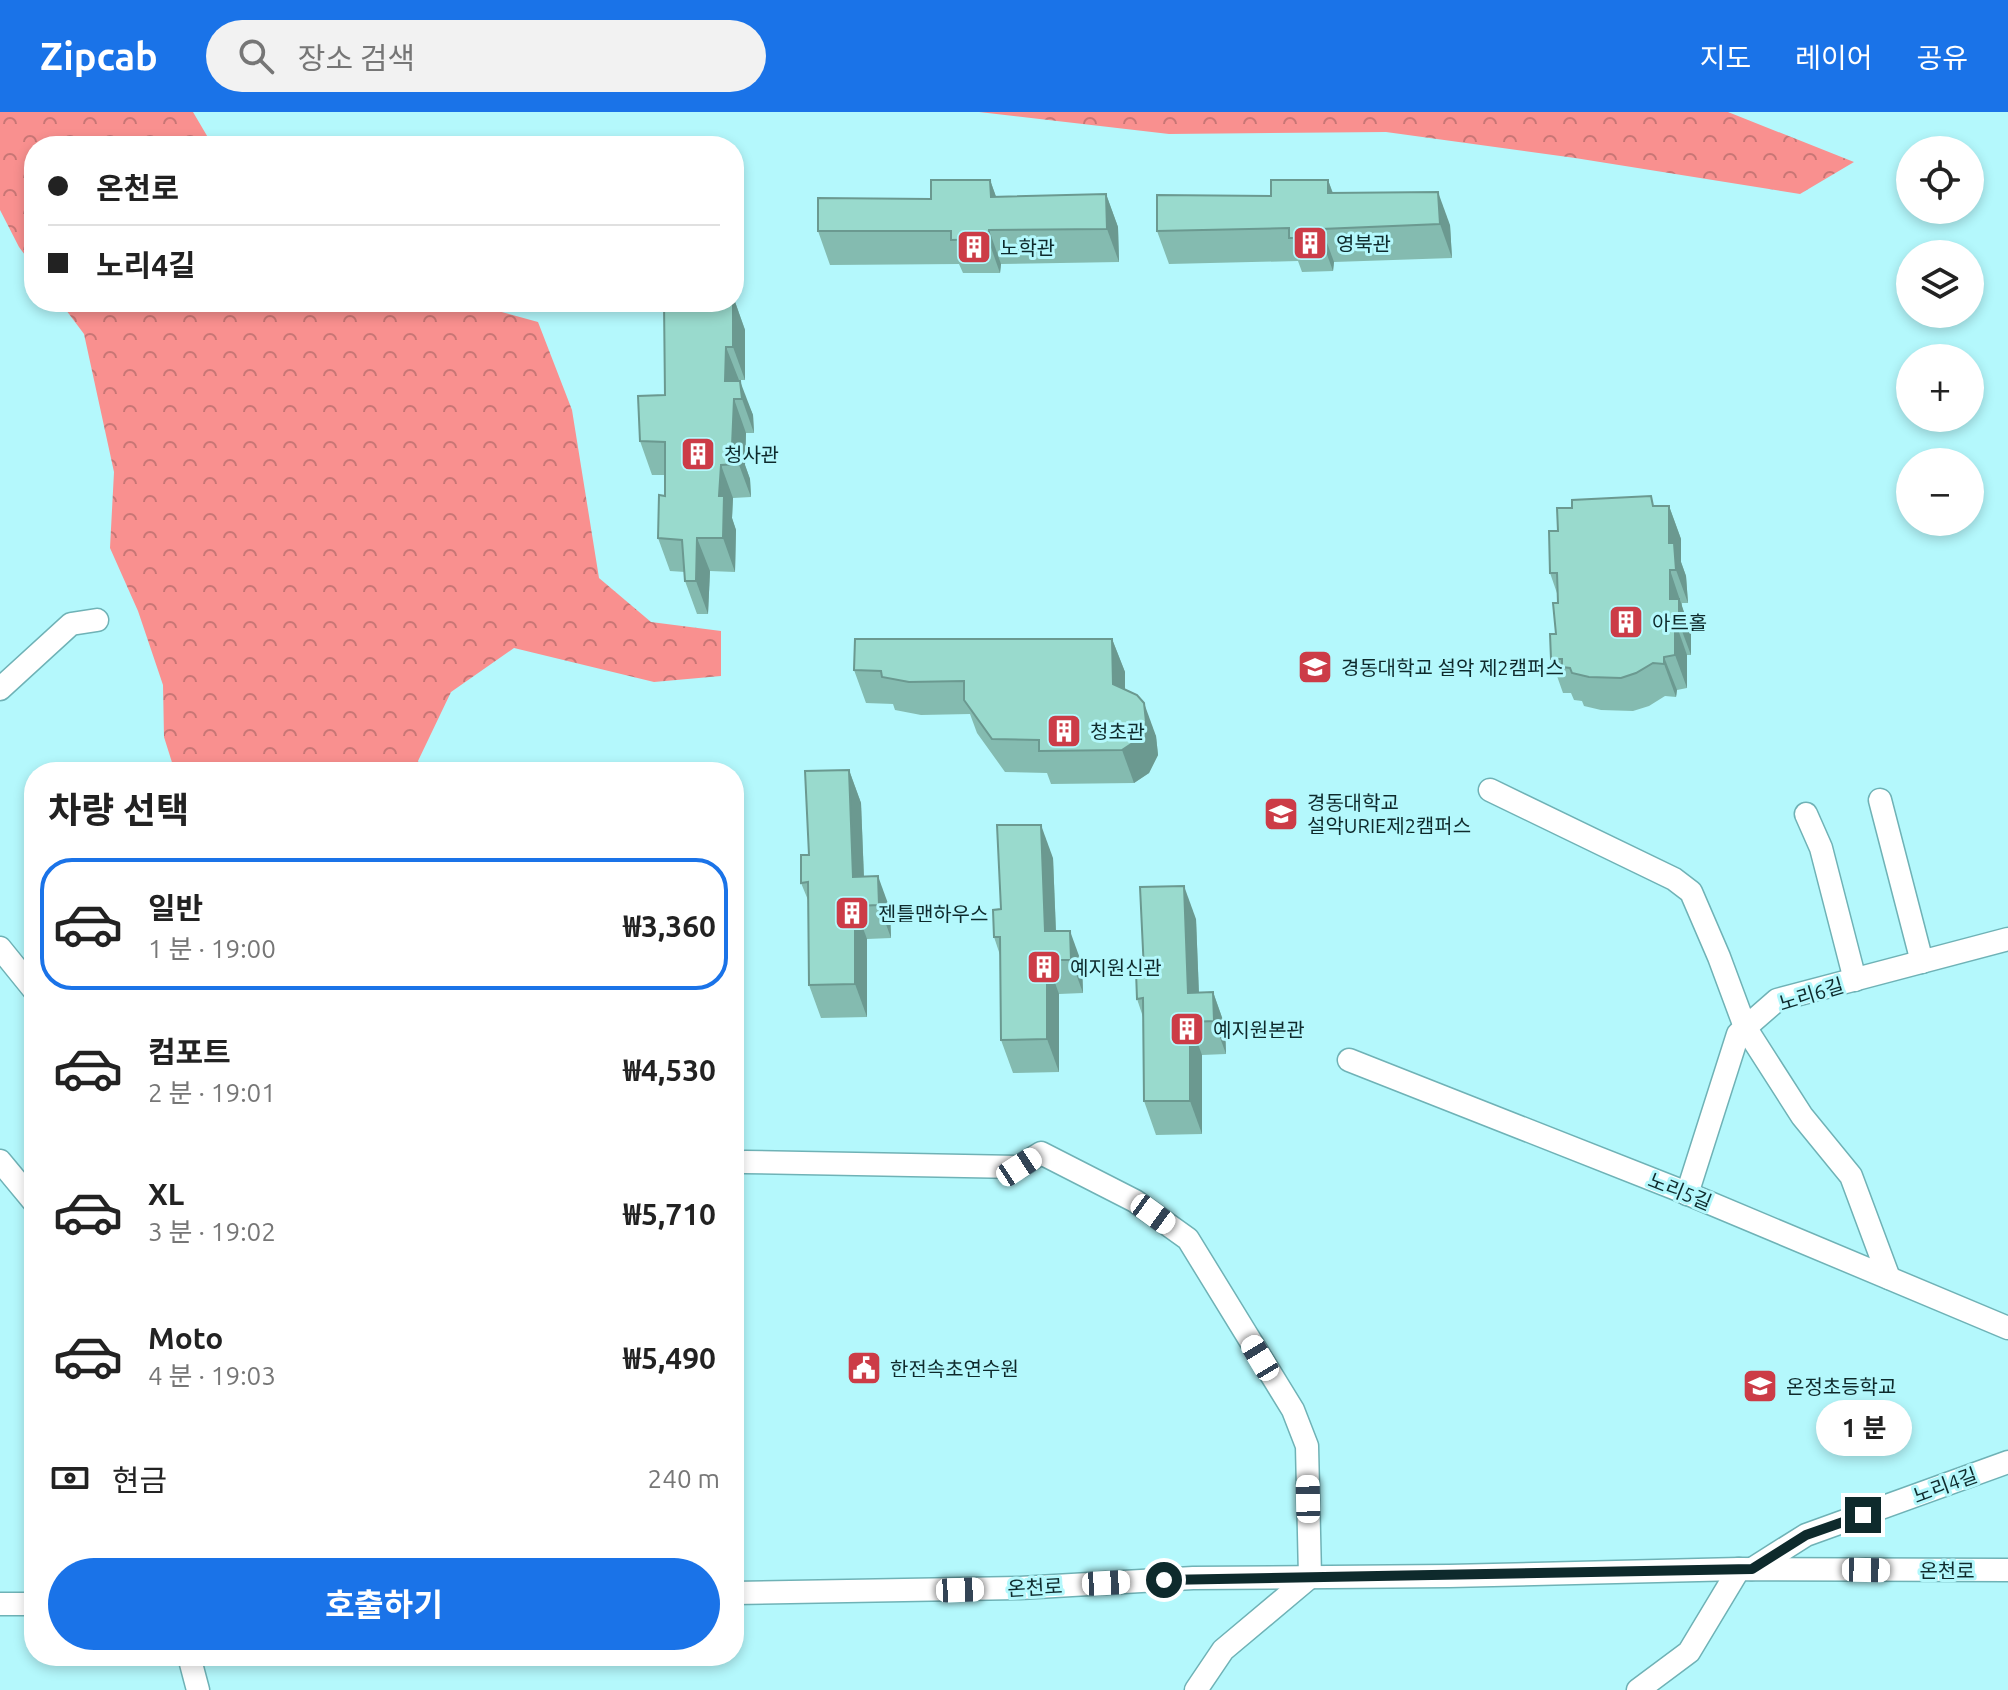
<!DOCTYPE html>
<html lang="ko">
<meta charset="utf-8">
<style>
:root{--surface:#fff;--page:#f2f2f2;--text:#222;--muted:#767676;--line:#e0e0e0;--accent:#1a73e8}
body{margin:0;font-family:Ubuntu,"Noto Sans KR",sans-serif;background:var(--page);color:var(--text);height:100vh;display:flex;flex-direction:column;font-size:30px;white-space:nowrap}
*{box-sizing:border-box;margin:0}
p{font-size:26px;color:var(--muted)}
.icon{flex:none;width:44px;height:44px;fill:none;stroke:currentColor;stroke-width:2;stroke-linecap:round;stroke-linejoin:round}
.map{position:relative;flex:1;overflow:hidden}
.drawer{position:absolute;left:24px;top:650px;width:720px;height:904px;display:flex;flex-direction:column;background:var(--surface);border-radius:32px;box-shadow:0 4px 12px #0003}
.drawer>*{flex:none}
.hud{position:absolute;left:24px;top:24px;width:720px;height:176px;border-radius:32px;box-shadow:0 4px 12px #0003;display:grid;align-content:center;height:176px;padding:0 24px;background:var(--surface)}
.buttons{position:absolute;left:1896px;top:24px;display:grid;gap:16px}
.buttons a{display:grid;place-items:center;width:88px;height:88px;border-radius:50%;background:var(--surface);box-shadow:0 4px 12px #0003;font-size:40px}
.end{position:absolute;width:36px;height:36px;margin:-18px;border:10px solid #0e2a2c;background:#fff;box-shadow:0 0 0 4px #fff}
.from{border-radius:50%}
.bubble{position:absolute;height:56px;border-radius:28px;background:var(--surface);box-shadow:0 4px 12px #0003;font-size:26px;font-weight:700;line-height:56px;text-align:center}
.car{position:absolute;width:24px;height:48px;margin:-24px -12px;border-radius:10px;box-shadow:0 0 6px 2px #0007;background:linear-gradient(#fff 24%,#345 0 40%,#fff 0 76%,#345 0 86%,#fff 0)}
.hud b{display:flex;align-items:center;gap:28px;height:76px;font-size:30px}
.hud b+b{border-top:2px solid var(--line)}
.hud i{width:20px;height:20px;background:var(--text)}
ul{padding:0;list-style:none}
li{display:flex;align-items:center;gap:24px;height:132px;margin:0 16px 12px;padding:0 8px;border:4px solid transparent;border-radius:32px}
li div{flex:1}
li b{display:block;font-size:30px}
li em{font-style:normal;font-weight:700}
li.on{border-color:var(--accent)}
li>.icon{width:72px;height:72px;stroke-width:1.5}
h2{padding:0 24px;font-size:36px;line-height:96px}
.pay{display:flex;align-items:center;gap:20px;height:88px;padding:0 24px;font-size:30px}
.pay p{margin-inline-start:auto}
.button{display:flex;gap:16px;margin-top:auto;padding:16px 24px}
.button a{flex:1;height:92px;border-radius:48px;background:var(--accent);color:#fff;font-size:32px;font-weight:700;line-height:92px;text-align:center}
header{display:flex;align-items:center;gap:48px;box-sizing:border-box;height:112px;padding:0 40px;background:var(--accent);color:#fff}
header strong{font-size:38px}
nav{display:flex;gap:44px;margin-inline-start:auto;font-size:28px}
.search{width:560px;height:72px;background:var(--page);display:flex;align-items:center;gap:20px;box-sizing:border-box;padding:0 28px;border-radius:44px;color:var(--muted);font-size:30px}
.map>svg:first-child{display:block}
.forest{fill:url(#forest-crowns)}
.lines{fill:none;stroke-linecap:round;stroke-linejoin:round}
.minor-casing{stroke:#6fb2b6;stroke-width:25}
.minor{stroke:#fff;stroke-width:22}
.wall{fill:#84bbb0}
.shaded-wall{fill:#6b9990}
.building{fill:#99dacd;stroke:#6b9990;stroke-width:2}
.route{stroke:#0e2a2c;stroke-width:10}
.labels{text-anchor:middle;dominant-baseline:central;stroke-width:6;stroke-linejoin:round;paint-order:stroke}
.poi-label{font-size:20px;fill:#0e2a2c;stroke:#b4f8fc;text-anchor:start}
.street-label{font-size:20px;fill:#0e2a2c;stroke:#b4f8fc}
</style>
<header>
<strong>Zipcab</strong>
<div class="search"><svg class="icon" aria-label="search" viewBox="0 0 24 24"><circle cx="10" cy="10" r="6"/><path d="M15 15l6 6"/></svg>장소 검색</div>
<nav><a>지도</a><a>레이어</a><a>공유</a></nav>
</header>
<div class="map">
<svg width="2008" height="1578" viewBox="0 0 2008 1578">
<defs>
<pattern id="forest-crowns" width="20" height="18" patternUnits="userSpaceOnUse" patternTransform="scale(2)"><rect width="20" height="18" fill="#f9908f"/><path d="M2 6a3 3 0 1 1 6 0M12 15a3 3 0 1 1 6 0" fill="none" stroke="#c87675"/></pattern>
</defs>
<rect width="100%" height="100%" fill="#b4f8fc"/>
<g class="forest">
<path d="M0,0h193l20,34h-179v121l-15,-20 -19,-37z"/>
<path d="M979,0h749l126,50 -54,32 -225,-36 -189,-26 -217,2z"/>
<path d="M60,190h405l73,20 34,88 27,168 52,44 70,9v45l-67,6 -140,-34 -63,44 -33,69 5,11h-248l-11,-35 -1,-52 -25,-74 -28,-63 4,-76 -30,-138z"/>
</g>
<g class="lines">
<g class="minor-casing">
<g id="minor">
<path d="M0,577l71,-65 26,-4"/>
<path d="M1490,678l184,89 17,13 28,65 26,70 57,89 49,60 38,102"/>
<path d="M1880,688l42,162"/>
<path d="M1806,702l15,34 34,132"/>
<path d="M0,836l34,42"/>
<path d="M1349,948l325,128 334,140"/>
<path d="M0,1049l34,41"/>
<path d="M745,1050l274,5 22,-14 94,48 53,38 105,171 14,36 3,131 -87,73 -27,40"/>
<path d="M1687,1082l51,-160 39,-34 231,-61"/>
<path d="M1752,1457l54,-34 202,-73"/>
<path d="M734,1481l286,-5 173,-10 256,-2 290,-7 269,1"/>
<path d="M0,1492h34"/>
<path d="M189,1544l9,34"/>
<path d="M1638,1578l51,-38 50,-83"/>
</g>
</g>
<use href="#minor" class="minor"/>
</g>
<g class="wall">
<path d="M990,68l6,17 110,-3 12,33 1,35 -118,2 -1,9h-37l-4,-9 -129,1 -12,-34 113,-32z"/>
<path d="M1328,68l5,13 117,32 2,33 -118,4 -1,9 -31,1 -4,-11 -129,3 -12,-33 114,-35z"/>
<path d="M734,187l11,31v50h-6l-1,1 15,34 1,18h-8l-1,32 5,14 1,18 -18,1 -1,20 4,12 -1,42 -25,-1 -2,43h-11l-12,-33v-9l-15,-1 -12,-33 7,-42v-21h-13l-12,-34 25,-46 69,-93z"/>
<path d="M1655,394h14l12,33v23l5,14 2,27h-6v4l9,26v22h-4v33l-10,2 -1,7 -11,-1 -16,10 -16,5 -32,-1 -17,-4 -2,-5 -8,-1 -3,-7h-8l-12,-34 5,-25 2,-31v-7l-8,-23 8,-42z"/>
<path d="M1112,527l13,33v17l31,47 2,19 -9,18 -15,10 -83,1 -4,-11 -42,-1 -28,-39 -7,-19 -49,1 -26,-5 -2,-6 -27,-1 -12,-33z"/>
<path d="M849,658l12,33 3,74 26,32 1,29 -24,1v78l-46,1 -12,-33 -1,-85 -7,-17 8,-28z"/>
<path d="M1053,746l3,73 26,33 1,29 -24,1v78l-46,1 -12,-33 -1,-85 -6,-18 7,-28z"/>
<path d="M1196,807l3,74 14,-1 12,34 1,28 -24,1v79l-46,1 -12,-34 -1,-84 -6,-18 7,-28z"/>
</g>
<g class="shaded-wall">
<path d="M990,68l12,33 -11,-16z"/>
<path d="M1328,68l12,34 -12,-21z"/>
<path d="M1438,80l12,33 2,33 -12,-34z"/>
<path d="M1106,82l12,33 1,35 -12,-33z"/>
<path d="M1322,117l12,33 -1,9 -12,-33z"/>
<path d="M989,118l12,34 -1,9 -12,-34z"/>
<path d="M734,187l11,31v50l-12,-33z"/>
<path d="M726,235l13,33 -1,19h-4l12,34 -1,32 5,14 1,18 -19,-51 -7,-65z"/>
<path d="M740,269l13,34 1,18 -12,-34z"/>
<path d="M721,353l12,33 -1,20 4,12 -1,42 -12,-34 -4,-42z"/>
<path d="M1669,394l12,33v23l5,14 2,27 -12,-33 -7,-27z"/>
<path d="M697,426l13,33 -2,43 -12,-33z"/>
<path d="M1670,458l21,63v22l-21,-56z"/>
<path d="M1675,509l12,34v33l-12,-33z"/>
<path d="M1112,527l13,33v45l-12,-33z"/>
<path d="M1664,545l13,33 -1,7 -12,-33z"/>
<path d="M1144,591l12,33 2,19 -9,18 -15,10 -12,-33z"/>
<path d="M849,658l12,33 4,103 -12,-29z"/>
<path d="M1041,713l12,33 4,102 -12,-29z"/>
<path d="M878,764l12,33 1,29 -12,-33z"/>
<path d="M1184,774l12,33 4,103 -12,-29z"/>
<path d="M855,794l12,33v78l-12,-33z"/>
<path d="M1070,819l12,33 1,29 -12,-33z"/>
<path d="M1047,848l12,34v78l-12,-33z"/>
<path d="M1213,880l12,34 1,28 -12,-33z"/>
<path d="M1190,910l12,33v79l-12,-33z"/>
</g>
<g class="building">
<path d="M931,68h59l1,17 115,-3 1,35 -118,1 -1,9 -37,1v-9h-133v-33l113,1z"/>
<path d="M1271,68h57v13l110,-1 2,32 -118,5 -1,9h-32v-10l-132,3v-36l114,1z"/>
<path d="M664,190h69v45h-7l-1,34h15l2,18h-8l-2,47h6l1,18 -18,1 -2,31h5l-1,42h-26l-1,43h-11l-3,-41 -24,-2 1,-43 6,1v-54l-25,-1 -2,-45 27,-1z"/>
<path d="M1651,384l2,10h16v37h5l2,27h-6v29h9v22h-4v34l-11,2v7l-11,-1 -17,10 -15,5 -32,-1 -17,-4 -2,-5 -8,-1v-8h-11l-1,-25h6l-3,-31h5l-1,-30h-7l-1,-42h9l-1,-23h15v-8z"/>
<path d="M855,527h257l1,45 24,11 7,8 2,19 -9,18 -15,10 -83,1v-11l-47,-1 -28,-39v-19l-55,1 -27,-5 -1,-6 -27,-1z"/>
<path d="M849,658l4,107 25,-1 1,29 -24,1v78l-46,1 -1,-103 -7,1v-28h8l-4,-84z"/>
<path d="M997,713h44l4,106h25l1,29h-24v79l-46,1 -1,-103h-6l-1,-27 8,-1z"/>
<path d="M1184,774l4,107 25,-1 1,29 -24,1v79h-46l-1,-103 -6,1 -1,-28h8l-4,-84z"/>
</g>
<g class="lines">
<path class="route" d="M1164,1468l588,-11 54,-34 57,-20"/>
</g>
<defs>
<g id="building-square" transform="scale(1.8)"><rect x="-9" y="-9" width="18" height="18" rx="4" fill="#cc3c47" stroke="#b4f8fc"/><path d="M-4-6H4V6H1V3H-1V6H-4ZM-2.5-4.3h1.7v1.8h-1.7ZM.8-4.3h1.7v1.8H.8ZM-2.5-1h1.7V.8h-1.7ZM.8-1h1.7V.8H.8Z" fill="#fff"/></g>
<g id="university-square" transform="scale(1.8)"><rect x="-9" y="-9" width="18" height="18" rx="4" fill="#cc3c47" stroke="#b4f8fc"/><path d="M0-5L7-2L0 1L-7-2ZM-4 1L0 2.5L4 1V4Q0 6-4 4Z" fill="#fff"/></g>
<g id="school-square" transform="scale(1.8)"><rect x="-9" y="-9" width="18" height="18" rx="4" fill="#cc3c47" stroke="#b4f8fc"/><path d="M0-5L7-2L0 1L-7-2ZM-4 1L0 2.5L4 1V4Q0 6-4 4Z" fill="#fff"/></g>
<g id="civic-square" transform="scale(1.8)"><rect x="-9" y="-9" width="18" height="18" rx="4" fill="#cc3c47" stroke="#b4f8fc"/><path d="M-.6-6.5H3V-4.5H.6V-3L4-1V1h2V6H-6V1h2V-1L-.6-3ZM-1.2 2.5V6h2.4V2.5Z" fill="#fff"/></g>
</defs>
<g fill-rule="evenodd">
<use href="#building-square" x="1310" y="131"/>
<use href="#building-square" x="974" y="135"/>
<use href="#building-square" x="698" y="342"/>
<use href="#building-square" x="1626" y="510"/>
<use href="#university-square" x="1315" y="555"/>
<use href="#building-square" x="1064" y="619"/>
<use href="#school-square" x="1281" y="702"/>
<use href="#building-square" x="852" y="801"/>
<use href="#building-square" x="1044" y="855"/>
<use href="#building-square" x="1187" y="917"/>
<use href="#civic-square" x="864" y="1256"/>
<use href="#school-square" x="1760" y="1274"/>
</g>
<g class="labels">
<g class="poi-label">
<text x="1336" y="131">영북관</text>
<text x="1000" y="135">노학관</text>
<text x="724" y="342">청사관</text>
<text x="1652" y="510">아트홀</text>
<text x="1341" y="555">경동대학교 설악 제2캠퍼스</text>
<text x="1090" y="619">청초관</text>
<text x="1307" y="690">경동대학교<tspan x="1307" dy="23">설악URIE제2캠퍼스</tspan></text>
<text x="878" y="801">젠틀맨하우스</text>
<text x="1070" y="855">예지원신관</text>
<text x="1213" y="917">예지원본관</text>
<text x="890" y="1256">한전속초연수원</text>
<text x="1786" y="1274">온정초등학교</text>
</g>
<g class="street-label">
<text transform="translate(1811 882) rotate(-17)">노리6길</text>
<text transform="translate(1680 1079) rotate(22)">노리5길</text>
<text transform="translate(1945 1373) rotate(-20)">노리4길</text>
<text x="1947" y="1458">온천로</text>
<text transform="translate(1035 1475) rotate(-3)">온천로</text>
</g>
</g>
</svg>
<div class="buttons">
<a><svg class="icon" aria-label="locate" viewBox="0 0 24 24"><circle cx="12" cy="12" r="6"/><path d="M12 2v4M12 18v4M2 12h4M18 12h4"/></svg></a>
<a><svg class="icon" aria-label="layers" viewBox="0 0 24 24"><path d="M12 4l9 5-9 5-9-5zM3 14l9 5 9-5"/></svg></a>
<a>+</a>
<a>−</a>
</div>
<i class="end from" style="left:1164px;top:1468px"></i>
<i class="end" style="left:1863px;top:1403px"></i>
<div class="bubble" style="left:1816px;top:1288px;width:96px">1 분</div>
<i class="car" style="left:1019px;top:1055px;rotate:57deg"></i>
<i class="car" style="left:1153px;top:1102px;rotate:126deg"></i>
<i class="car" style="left:1260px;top:1246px;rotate:329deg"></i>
<i class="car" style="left:1308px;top:1387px;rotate:359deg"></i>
<i class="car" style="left:1866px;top:1458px;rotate:91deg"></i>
<i class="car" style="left:1106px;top:1471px;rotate:87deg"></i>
<i class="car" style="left:960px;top:1478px;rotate:88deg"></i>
<div class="hud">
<b><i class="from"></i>온천로</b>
<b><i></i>노리4길</b>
</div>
<section class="drawer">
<h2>차량 선택</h2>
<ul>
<li class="on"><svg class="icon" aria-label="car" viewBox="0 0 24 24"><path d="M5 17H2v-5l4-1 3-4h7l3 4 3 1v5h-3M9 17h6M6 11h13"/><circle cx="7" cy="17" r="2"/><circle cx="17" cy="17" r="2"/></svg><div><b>일반</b><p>1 분 · 19:00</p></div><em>₩3,360</em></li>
<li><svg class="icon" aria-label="car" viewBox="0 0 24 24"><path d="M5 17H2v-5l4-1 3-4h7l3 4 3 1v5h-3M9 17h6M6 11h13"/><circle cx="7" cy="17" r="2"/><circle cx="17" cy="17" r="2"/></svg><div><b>컴포트</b><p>2 분 · 19:01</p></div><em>₩4,530</em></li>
<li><svg class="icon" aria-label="car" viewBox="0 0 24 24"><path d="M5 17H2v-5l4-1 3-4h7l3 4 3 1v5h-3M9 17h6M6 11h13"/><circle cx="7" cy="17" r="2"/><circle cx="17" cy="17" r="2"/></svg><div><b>XL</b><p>3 분 · 19:02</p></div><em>₩5,710</em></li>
<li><svg class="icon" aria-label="car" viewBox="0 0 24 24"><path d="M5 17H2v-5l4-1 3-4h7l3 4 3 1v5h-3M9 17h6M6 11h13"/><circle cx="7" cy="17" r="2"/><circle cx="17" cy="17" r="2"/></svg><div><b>Moto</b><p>4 분 · 19:03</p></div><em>₩5,490</em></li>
</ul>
<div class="pay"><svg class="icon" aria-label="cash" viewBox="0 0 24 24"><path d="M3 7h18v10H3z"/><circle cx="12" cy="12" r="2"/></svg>현금<p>240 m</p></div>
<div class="button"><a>호출하기</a></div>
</section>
</div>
